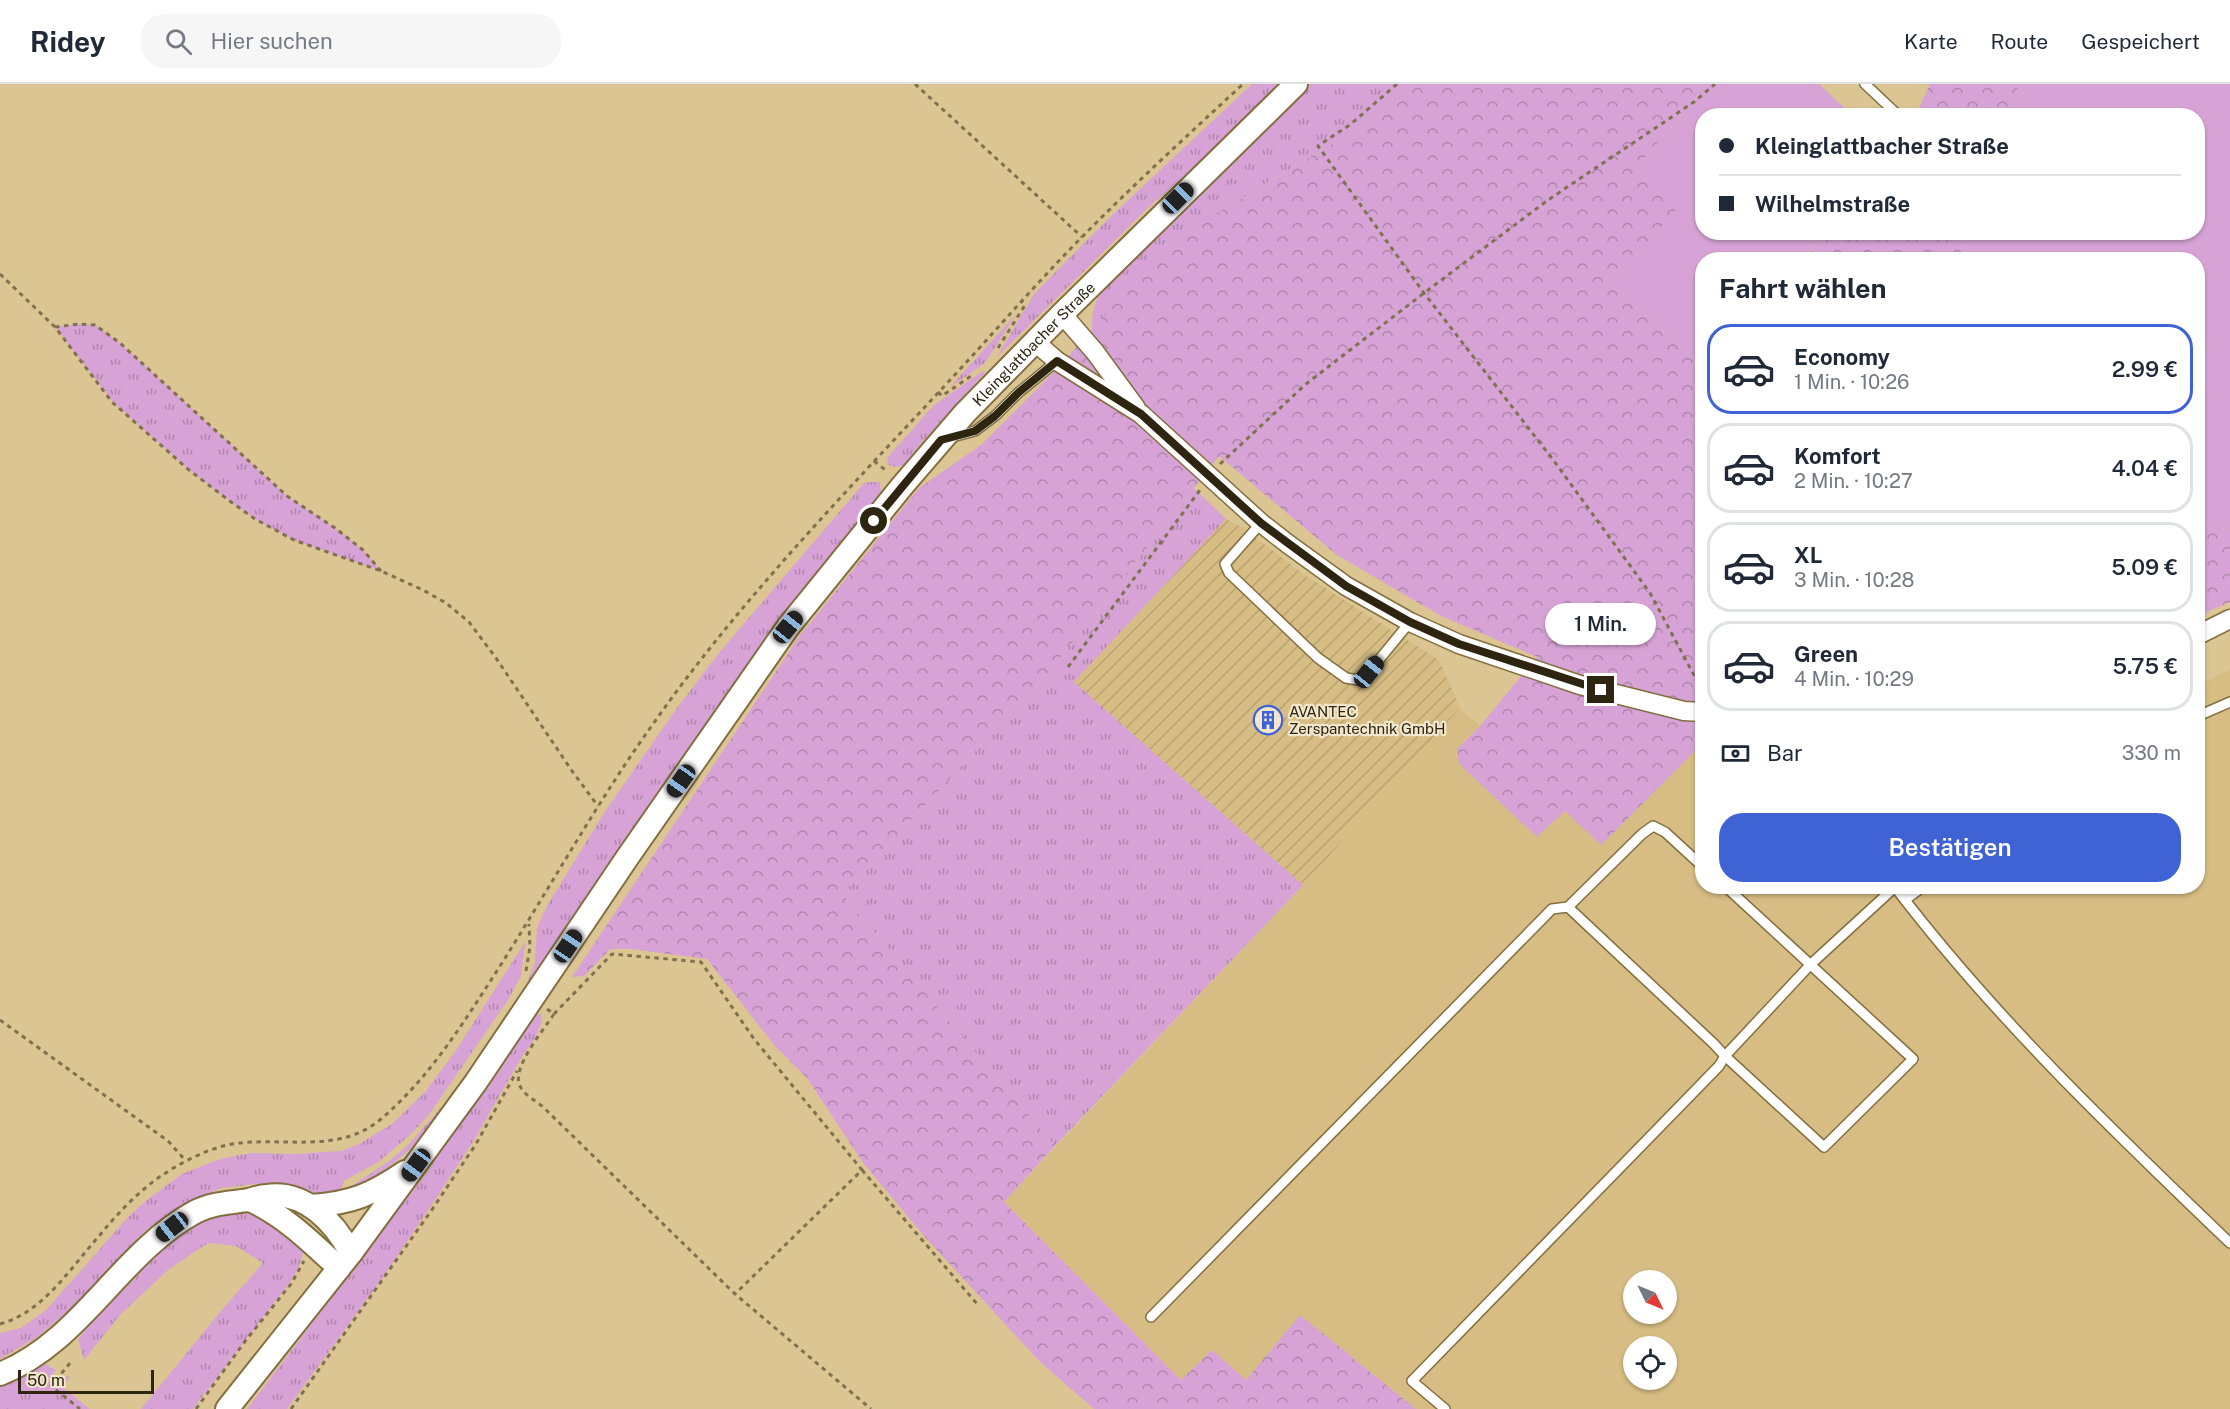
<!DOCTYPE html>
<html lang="de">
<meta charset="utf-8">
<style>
:root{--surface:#fff;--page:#f6f6f7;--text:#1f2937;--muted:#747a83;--line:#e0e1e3;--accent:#3f62d4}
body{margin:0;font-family:"Public Sans",sans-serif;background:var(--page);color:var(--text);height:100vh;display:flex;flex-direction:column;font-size:22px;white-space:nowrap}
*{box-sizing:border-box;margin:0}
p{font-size:20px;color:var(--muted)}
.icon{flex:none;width:33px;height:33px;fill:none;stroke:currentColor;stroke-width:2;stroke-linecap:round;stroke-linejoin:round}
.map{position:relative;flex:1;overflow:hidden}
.side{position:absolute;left:1695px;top:168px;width:510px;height:642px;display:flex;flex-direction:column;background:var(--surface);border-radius:24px;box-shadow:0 2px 4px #0004}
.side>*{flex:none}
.hud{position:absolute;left:1695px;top:24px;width:510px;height:132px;border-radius:24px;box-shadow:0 2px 4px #0004;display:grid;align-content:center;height:132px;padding:0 24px;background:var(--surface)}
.needle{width:39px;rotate:133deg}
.controls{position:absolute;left:1623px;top:1186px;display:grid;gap:12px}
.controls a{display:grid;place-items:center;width:54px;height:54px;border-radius:50%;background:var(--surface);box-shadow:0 2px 4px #0004;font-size:30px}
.scale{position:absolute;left:18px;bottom:15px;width:136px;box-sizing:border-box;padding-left:6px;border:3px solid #2d2510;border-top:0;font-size:16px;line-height:21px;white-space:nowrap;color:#2d2510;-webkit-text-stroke:4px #f2e7cd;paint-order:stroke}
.end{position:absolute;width:27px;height:27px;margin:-14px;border:8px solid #2d2510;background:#fff;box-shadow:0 0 0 3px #fff}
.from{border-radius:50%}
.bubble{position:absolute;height:42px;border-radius:21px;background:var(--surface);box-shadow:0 2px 4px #0004;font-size:20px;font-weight:600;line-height:42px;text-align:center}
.car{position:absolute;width:18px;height:36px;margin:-18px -9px;border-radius:8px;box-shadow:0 0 4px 2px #0007;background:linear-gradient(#222 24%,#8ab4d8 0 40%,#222 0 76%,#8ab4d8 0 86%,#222 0)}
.hud b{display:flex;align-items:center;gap:21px;height:57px;font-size:22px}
.hud b+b{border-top:2px solid var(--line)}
.hud i{width:15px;height:15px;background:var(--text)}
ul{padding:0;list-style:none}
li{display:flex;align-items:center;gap:18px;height:90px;margin:0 12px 9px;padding:0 12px;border:3px solid var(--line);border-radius:24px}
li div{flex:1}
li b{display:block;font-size:22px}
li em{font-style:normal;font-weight:600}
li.current{border-color:var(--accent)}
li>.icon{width:54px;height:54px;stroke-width:1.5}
h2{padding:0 24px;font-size:27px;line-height:72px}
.pay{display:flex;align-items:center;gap:15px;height:66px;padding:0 24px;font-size:22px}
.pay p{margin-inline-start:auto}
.button{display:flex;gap:12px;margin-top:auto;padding:12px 24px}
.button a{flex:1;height:69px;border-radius:24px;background:var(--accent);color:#fff;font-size:24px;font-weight:600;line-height:69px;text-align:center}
header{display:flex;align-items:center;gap:36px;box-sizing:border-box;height:84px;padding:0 30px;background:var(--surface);border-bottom:2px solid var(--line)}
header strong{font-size:28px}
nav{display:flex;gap:33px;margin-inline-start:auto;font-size:21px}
.search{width:420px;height:54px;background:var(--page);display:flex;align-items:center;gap:15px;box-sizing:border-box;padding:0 21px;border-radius:24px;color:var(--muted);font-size:22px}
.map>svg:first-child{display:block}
.built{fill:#d7bd83;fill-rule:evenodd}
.industrial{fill:url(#industrial-furrows)}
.grass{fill:url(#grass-tufts)}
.forest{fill:url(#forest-crowns)}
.pitch{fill:#d7a3d6}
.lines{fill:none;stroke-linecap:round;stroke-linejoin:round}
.service-casing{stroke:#836e3e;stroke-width:12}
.minor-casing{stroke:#836e3e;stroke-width:21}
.tertiary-casing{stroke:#836e3e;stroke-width:26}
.path{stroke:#80714e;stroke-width:3;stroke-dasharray:4.5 4.5;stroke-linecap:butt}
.service{stroke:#fff;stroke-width:9}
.minor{stroke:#fff;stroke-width:18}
.tertiary{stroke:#fff;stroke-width:22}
.route{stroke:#2d2510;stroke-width:8}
.labels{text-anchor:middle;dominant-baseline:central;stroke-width:4.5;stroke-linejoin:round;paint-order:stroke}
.street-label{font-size:15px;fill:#2d2510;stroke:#f2e7cd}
.poi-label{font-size:15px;fill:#2d2510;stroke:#f2e7cd;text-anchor:start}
</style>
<header>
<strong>Ridey</strong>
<div class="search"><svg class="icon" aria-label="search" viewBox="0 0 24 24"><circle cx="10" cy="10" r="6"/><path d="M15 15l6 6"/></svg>Hier suchen</div>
<nav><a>Karte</a><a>Route</a><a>Gespeichert</a></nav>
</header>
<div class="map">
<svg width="2230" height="1325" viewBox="0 0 2230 1325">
<defs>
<pattern id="industrial-furrows" width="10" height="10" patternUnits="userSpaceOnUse" patternTransform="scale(1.5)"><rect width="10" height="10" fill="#d7bd83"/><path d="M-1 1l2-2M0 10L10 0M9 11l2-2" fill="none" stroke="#b9a270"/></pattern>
<pattern id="grass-tufts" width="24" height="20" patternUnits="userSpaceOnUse" patternTransform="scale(1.5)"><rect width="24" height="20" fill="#d7a3d6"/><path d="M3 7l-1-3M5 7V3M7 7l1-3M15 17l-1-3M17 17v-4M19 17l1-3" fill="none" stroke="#af85ac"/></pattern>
<pattern id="forest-crowns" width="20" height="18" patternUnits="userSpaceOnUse" patternTransform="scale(1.5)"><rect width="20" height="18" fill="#d7a3d6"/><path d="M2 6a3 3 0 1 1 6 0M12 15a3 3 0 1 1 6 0" fill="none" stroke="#af85ac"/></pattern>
</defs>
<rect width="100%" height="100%" fill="#dbc592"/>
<path class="built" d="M2230,586v739h-814l-116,-93 -54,64h-65l-177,-178 299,-317 157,-177 20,18 -18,16 103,68 35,34 102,-100v142h496v-201zM1634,1197h32v33h-32zM1634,1263h32v33h-32z"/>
<path class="industrial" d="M1226,435l16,8 64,49 133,84 21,48 -157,177 -229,-203z"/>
<g class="grass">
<path d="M1252,0h32l-53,51 -79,69 -156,154 38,-64 75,-76z"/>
<path d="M1310,0h98l-53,46 -133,80 -130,120c-1,-20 4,-33 17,-48z"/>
<path d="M1017,229l-32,50 -36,25z"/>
<path d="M79,240l16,1 25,18 167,153 48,32 28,22 18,21 -87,-31 -39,-21 -24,-17 -42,-32 -76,-68 -58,-75z"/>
<path d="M983,287l2,2 -69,76 -11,16 -10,2 -6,-2 -2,-7 47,-53z"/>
<path d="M871,398h9l1,10 -90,117 -353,510 -30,32 -31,26 -26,14 2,-6 35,-23 20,-17 39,-44 79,-115 9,-24 2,-34 10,-22 57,-93 73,-105 42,-55 145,-170z"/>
<path d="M1194,404l32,31 -152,163 229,203 -248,261 -213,-252 206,-221z"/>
<path d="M525,858l-4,34 -13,24 -80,116 -18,19 -32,27 -34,19 -6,15 -82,-12 -35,4 -44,20 -34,25 -60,64 -44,39 -39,23v-26l21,-5 25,-18 83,-94 19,-17 34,-25 38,-15 30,-6 44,1 48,-3 17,-7 33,-20 33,-32 32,-43z"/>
<path d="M534,930h6l2,2c-1,15 -10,27 -19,39l-50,87 -44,67 -46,68 -96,132h-40l181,-238 58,-89z"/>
<path d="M248,1127l20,6 36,33 -5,17 -9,15 -97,127h-52l79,-97 43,-49 -27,-17 -28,-3 -40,27 -48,45 -36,45 -6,-20 14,-20 42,-40 29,-38 16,-12 43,-18z"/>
<path d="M43,1279l13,7 -9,10 9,7 11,-11 3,1 -8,10 28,22h-90v-27z"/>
</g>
<g class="forest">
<path d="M1408,0h299l-68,81 42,41 -71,77 92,82v379l-101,101 -36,-34 -28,26 -78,-73 -2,-15 23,-23 57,-69 -96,-41 -104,-61 -118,-99 -171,217 -206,221 213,252 -51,56 177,178 31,-30 34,30 54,-65 116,94h-322l-56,-49 -113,-123 -61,-73 -57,-86 -32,-32 -68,-87 -76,-10h-21l-26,27 -12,1 227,-340 120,-149 62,-43 72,-72 103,-115 66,-48 133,-80z"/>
<path d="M1930,0h89l-11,31 -93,1z"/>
<path d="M1827,149h142l-9,26 -158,1z"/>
<path d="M2198,434l32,14v70l-32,14z"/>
</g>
<g class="pitch">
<path d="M1707,0h112l33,31 -150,1v116l125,1 -25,26 -100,1v105l-92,-82 70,-77 -41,-41z"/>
<path d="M2019,0h211v448l-32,-14v-258l-238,-1 9,-26 229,-1v-116l-190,-1z"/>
</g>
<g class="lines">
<g class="service-casing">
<g id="service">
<path d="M1865,0l34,32"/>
<path d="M952,353l23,-6 20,-15 23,-23 39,-32"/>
<path d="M1261,439l-36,41 4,9 89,85 28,20 12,2 11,-8 41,-50"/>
<path d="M2198,632l32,-14"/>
<path d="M1905,816l19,-14"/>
<path d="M1568,823l74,-73 11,-8 12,6 37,34"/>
<path d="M1151,1233l401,-408 16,-2 146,137 11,12 86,-92 84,-77c98,129 217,243 335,356"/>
<path d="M1445,1325l-33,-28 307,-315 6,-10 99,91 89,-88 -188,-173"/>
</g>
</g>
<g class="minor-casing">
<g id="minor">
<path d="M1062,230l33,38 41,56"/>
<path d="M1034,257l23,20 84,53 120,109 27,21 58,42 64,36 49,22 121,41 104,26 18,1"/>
<path d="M2198,551l32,-16"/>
</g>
</g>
<g class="tertiary-casing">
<g id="tertiary">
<path d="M250,1116c35,16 61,42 89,68"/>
<path d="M311,1122c41,-3 60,-11 94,-34"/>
<path d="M0,1290c81,-32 120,-121 195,-162 17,-9 35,-9 53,-12 6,-1 12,-4 18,-4 39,-6 68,26 85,57"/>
<path id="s1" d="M227,1325l124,-156 125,-171 151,-224 161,-231 115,-142 62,-72 97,-99 234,-230"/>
</g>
</g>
<g class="path">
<path d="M915,0l167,153"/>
<path d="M1397,0l-46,40 -33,22 106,147 130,168 96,132 52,97"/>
<path d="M0,190l55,53 57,75 77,68 42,32 24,17 39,21 87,31 42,19 23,13 23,19 27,36 76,113 26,35"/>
<path d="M55,243l24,-3 16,1 25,18 167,153 48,32 28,22 18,21"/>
<path d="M998,264l27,-43 -4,-4"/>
<path d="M938,308l4,4 29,-20"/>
<path d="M874,377l14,11"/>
<path d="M1220,380l86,-80 118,-91 124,-93 146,-98 21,-18"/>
<path d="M1068,583l132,-177"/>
<path d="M526,887l4,-24 -1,-23"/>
<path d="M547,925l7,5c-11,17 -43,54 -34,72 4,9 15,14 22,20l193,188 136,115"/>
<path d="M554,930l58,-60 89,8 53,77 108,131 -127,124"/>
<path d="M0,936l168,121 18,20"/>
<path d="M862,1086l116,135"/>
<path d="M0,1240c44,-12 71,-57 100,-89 17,-21 36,-41 58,-57 22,-15 48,-29 74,-34 50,-8 107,11 149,-25 47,-40 79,-91 112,-142 54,-84 102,-172 160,-253 82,-117 187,-226 284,-330 48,-51 93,-104 142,-154 53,-54 109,-105 164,-156"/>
<path d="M70,1279l-19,23 29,23"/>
<path d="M196,1325l50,-69 45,-56 13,-23"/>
<path d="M291,1325l140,-198 45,-67 41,-73"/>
</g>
<use href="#service" class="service"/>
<use href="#minor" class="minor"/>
<use href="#tertiary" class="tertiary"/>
</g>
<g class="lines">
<path class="route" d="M874,437l67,-81 34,-9 20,-15 23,-23 39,-32 84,53 120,109 85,63 64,36 49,22 142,46"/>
</g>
<defs>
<g id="building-ring" transform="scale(1.5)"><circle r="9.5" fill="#f2e7cd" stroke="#3f62d4" stroke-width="1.5"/><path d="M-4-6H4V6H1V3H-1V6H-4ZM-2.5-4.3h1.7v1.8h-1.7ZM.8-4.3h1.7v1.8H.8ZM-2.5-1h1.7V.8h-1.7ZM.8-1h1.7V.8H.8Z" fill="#3f62d4"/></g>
</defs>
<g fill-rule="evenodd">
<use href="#building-ring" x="1268" y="636"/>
</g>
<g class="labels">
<g class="street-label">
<text stroke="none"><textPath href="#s1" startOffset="1338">Kleinglattbacher Straße</textPath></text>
</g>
<g class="poi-label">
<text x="1289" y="627">AVANTEC<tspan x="1289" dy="17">Zerspantechnik GmbH</tspan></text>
</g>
</g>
</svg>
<div class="controls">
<a><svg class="needle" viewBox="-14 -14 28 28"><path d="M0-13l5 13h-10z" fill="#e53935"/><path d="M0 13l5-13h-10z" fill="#747a83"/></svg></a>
<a><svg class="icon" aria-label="locate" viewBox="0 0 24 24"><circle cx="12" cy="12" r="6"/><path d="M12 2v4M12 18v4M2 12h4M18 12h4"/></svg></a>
</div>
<div class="scale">50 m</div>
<i class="end from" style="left:874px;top:437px"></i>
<i class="end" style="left:1601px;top:606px"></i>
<div class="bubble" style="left:1545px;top:519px;width:111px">1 Min.</div>
<i class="car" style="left:1178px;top:114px;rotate:45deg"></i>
<i class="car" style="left:788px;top:543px;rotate:39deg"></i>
<i class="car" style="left:1369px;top:588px;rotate:39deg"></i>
<i class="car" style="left:681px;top:697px;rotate:215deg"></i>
<i class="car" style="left:568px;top:862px;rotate:34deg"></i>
<i class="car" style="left:416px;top:1081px;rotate:216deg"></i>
<i class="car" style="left:172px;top:1143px;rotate:232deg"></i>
<div class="hud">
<b><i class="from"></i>Kleinglattbacher Straße</b>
<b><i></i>Wilhelmstraße</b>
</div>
<section class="side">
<h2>Fahrt wählen</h2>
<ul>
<li class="current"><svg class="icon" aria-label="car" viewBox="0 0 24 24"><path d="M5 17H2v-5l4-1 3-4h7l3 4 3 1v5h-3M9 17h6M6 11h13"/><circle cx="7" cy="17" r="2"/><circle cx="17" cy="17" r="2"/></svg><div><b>Economy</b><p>1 Min. · 10:26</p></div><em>2.99 €</em></li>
<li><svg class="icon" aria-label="car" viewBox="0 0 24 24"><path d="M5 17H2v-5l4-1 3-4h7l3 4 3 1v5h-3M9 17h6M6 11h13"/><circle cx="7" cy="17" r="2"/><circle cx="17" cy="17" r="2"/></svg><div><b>Komfort</b><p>2 Min. · 10:27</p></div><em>4.04 €</em></li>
<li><svg class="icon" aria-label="car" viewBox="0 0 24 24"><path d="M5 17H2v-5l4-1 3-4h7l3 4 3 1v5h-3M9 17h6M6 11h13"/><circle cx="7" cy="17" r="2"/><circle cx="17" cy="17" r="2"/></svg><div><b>XL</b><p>3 Min. · 10:28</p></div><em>5.09 €</em></li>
<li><svg class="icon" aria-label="car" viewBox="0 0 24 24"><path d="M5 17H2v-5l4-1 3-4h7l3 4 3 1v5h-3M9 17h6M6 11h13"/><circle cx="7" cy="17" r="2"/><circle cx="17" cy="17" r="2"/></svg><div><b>Green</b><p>4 Min. · 10:29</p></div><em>5.75 €</em></li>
</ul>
<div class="pay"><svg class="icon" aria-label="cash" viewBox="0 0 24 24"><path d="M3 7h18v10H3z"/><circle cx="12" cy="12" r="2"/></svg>Bar<p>330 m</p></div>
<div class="button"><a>Bestätigen</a></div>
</section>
</div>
